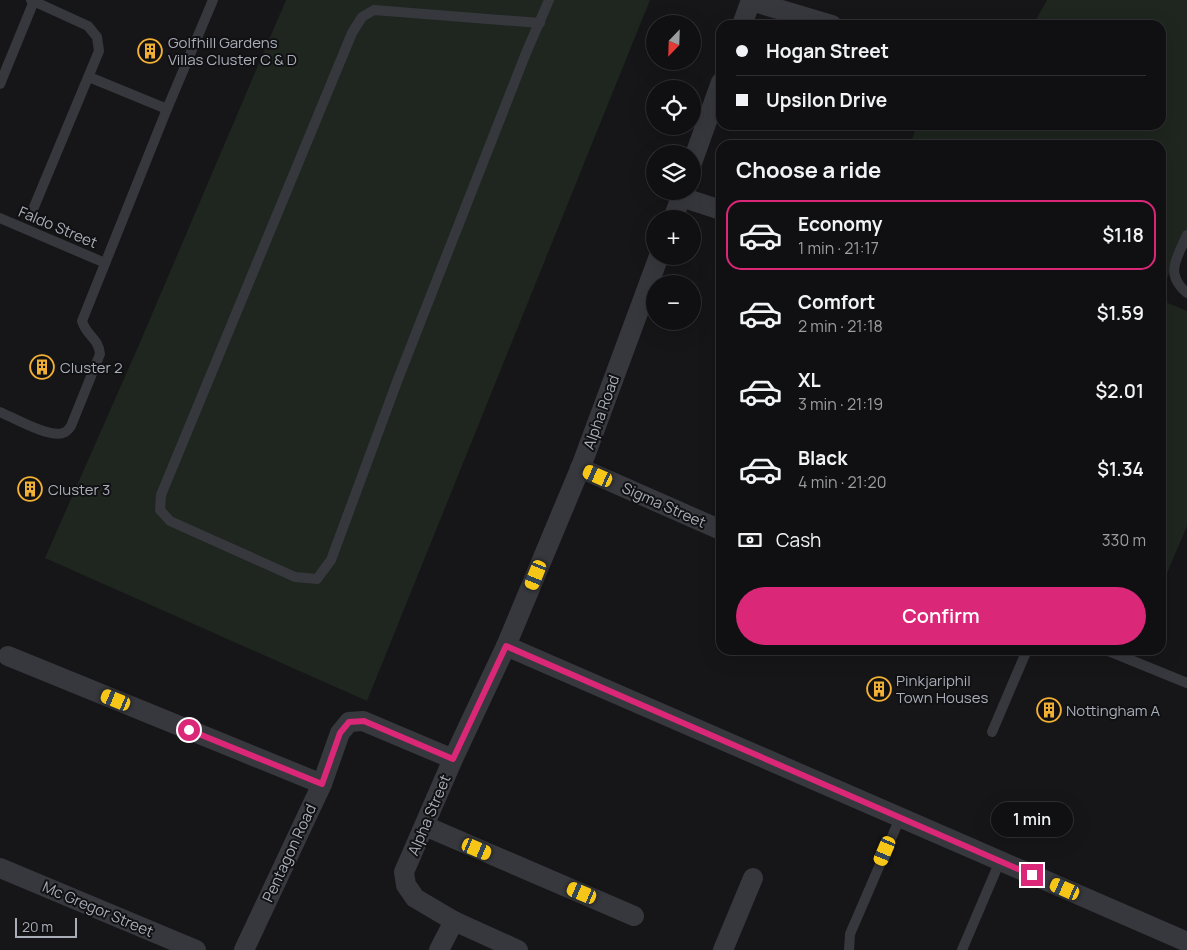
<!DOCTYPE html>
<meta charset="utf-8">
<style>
:root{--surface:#101012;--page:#19191b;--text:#f1f3f6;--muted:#9c9d9f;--line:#303032;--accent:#db2777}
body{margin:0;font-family:Manrope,sans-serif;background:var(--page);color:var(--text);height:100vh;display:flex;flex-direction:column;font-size:19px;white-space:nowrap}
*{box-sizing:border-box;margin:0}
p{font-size:16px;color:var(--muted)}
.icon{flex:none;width:28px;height:28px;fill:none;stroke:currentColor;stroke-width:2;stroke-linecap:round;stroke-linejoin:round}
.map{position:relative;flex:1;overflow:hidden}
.drawer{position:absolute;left:716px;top:140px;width:450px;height:515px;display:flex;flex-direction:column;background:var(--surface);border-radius:15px;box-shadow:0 5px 20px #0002,0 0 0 1px var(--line)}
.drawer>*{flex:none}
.hud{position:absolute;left:716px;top:20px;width:450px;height:110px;border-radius:15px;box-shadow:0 5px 20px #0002,0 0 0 1px var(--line);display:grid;align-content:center;height:110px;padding:0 20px;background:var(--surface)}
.needle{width:32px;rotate:203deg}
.buttons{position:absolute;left:646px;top:15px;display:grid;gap:10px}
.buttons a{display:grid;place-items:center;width:55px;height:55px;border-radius:50%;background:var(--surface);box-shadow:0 5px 20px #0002,0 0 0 1px var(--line);font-size:25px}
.scale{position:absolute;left:15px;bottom:12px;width:62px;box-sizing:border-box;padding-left:5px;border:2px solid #a8adb8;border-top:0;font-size:14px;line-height:18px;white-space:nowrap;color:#a8adb8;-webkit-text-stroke:4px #111113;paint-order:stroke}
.end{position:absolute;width:22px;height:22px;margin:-11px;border:6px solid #db2777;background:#fff;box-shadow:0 0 0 2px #fff}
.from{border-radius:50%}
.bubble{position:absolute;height:35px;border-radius:18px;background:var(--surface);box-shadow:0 5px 20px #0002,0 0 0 1px var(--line);font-size:16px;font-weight:600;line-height:35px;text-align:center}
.car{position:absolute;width:15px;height:30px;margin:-15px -8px;border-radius:6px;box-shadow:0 0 4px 1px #0007;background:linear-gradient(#f5c518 24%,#345 0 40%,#f5c518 0 76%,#345 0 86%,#f5c518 0)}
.hud b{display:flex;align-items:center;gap:18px;height:48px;font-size:19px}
.hud b+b{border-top:1px solid var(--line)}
.hud i{width:12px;height:12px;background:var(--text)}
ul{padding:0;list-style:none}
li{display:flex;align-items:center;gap:15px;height:70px;margin:0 10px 8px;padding:0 10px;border:2px solid transparent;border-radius:15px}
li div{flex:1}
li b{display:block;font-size:19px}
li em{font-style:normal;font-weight:600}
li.on{border-color:var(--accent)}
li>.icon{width:45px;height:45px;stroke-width:1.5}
h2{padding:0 20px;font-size:22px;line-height:60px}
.pay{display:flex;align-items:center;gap:12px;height:55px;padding:0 20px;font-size:19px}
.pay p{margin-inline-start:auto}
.cta{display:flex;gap:10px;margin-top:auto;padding:10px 20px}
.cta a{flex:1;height:58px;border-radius:30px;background:var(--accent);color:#fff;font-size:20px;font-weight:600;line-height:58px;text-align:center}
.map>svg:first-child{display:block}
.green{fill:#1e261f}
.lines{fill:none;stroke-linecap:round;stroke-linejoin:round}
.lane{stroke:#37383d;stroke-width:10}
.street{stroke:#37383d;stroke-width:20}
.route{stroke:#db2777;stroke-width:6}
.labels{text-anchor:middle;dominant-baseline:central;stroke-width:4;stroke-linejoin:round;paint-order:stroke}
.poi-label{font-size:15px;fill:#a8adb8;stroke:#111113;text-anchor:start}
.street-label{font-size:15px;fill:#a8adb8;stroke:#111113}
</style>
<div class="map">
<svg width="1187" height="950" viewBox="0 0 1187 950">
<rect width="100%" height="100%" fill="#161618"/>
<g class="green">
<path d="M286,0h364l-283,701 -322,-143 93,-211z"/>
<path d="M1047,0h140v230l-26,63v-148h-251l7,-20h244v-100h-128z"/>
<path d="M1161,295l2,6 24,10v215l-26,61z"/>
</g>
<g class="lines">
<g class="lane">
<path d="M31,0l57,26 9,11 2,14 -65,156"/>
<path d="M540,23l-166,-13 -12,7 -10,16 -191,462 -1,15 10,11 125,56 22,2 14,-19 67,-181 128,-326 23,-53"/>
<path d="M89,77l78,32"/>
<path d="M0,84l34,-83"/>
<path d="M0,218l105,45"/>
<path d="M1187,235c-10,23 -23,39 0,58"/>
<path d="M0,412c14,6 49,26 63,21 4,-1 6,-4 8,-7l29,-72c-2,-17 -13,-17 -18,-33l85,-212 46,-109"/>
<path d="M1106,650l81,33"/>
<path d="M992,732l35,-82"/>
<path d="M849,950l1,-16 50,-116"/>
<path d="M962,950l38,-89"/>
</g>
<g class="street">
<path d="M751,1l81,24"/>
<path d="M742,25l9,-25"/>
<path d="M692,163l29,-81"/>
<path d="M681,197l40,13"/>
<path d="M673,219l10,-28"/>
<path d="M580,468l141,62"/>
<path d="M506,646l681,296"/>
<path d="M8,656l314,128"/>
<path d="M425,826l209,90"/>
<path d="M0,868l196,82"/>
<path d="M244,950l78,-166 18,-51 9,-11 14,-1 90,38"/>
<path d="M439,950l15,-29"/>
<path d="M518,950l-64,-29 -39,-23 -9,-13 -2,-13 49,-113 53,-113 76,-182 77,-208"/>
<path d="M723,950l30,-72"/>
</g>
</g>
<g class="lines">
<path class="route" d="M189,730l133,54 18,-51 9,-11 15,-1 89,38 53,-113 526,229"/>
</g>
<defs>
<g id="building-ring" transform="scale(1.25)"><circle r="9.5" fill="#111113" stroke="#f2b134" stroke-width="1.5"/><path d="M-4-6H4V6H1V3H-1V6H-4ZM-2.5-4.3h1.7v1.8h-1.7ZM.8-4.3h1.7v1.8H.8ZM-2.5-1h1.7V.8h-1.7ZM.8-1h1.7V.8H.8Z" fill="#f2b134"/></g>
</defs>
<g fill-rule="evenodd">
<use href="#building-ring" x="150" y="51"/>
<use href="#building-ring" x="42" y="367"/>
<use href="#building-ring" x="30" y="489"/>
<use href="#building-ring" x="879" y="689"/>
<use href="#building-ring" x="1049" y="710"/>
</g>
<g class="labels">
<g class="poi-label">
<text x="168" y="42">Golfhill Gardens<tspan x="168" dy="17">Villas Cluster C &amp; D</tspan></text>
<text x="60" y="367">Cluster 2</text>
<text x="48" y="489">Cluster 3</text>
<text x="896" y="680">Pinkjariphil<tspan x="896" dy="17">Town Houses</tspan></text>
<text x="1066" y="710">Nottingham A</text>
</g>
<g class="street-label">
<text transform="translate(58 227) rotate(23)">Faldo Street</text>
<text transform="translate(601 412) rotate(-70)">Alpha Road</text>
<text transform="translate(664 505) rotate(24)">Sigma Street</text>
<text transform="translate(429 815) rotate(-67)">Alpha Street</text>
<text transform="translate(289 853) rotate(-65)">Pentagon Road</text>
<text transform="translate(98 909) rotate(23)">Mc Gregor Street</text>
</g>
</g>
</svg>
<div class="buttons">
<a><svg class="needle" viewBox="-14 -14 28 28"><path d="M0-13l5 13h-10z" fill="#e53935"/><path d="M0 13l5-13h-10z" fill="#9c9d9f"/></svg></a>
<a><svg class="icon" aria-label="locate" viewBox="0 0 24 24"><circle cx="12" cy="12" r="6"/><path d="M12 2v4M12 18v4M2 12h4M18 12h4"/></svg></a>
<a><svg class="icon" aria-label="layers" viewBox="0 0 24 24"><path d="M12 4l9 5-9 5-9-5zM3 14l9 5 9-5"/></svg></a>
<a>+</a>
<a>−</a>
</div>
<div class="scale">20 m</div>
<i class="end from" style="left:189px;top:730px"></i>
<i class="end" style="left:1032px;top:875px"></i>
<div class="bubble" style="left:991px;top:802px;width:82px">1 min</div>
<i class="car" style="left:598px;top:476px;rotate:294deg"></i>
<i class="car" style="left:536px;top:575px;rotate:202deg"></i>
<i class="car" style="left:116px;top:700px;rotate:292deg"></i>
<i class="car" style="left:477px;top:849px;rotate:113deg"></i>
<i class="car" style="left:885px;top:851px;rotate:203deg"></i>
<i class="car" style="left:1065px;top:889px;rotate:294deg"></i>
<i class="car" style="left:582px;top:893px;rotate:293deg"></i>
<div class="hud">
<b><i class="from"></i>Hogan Street</b>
<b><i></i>Upsilon Drive</b>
</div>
<section class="drawer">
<h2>Choose a ride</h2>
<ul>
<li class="on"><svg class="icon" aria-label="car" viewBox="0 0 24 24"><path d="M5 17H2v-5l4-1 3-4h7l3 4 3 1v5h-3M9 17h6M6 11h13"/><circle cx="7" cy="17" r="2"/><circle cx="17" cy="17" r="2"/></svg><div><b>Economy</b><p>1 min · 21:17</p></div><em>$1.18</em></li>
<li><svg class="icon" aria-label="car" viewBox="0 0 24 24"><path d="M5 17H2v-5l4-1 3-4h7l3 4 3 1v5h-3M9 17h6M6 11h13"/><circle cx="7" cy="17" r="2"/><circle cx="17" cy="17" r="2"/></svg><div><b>Comfort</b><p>2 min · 21:18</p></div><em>$1.59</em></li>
<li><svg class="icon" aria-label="car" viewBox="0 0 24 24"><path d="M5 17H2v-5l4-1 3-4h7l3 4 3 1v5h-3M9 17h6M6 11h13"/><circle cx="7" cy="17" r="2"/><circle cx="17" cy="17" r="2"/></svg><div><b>XL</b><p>3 min · 21:19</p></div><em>$2.01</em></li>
<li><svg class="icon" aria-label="car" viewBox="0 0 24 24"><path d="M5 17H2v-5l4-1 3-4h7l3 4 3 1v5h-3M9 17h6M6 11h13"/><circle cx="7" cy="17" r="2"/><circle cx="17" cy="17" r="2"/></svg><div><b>Black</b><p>4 min · 21:20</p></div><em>$1.34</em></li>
</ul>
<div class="pay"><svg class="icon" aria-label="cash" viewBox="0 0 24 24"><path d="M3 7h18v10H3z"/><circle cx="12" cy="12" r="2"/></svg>Cash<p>330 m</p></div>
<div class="cta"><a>Confirm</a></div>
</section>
</div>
